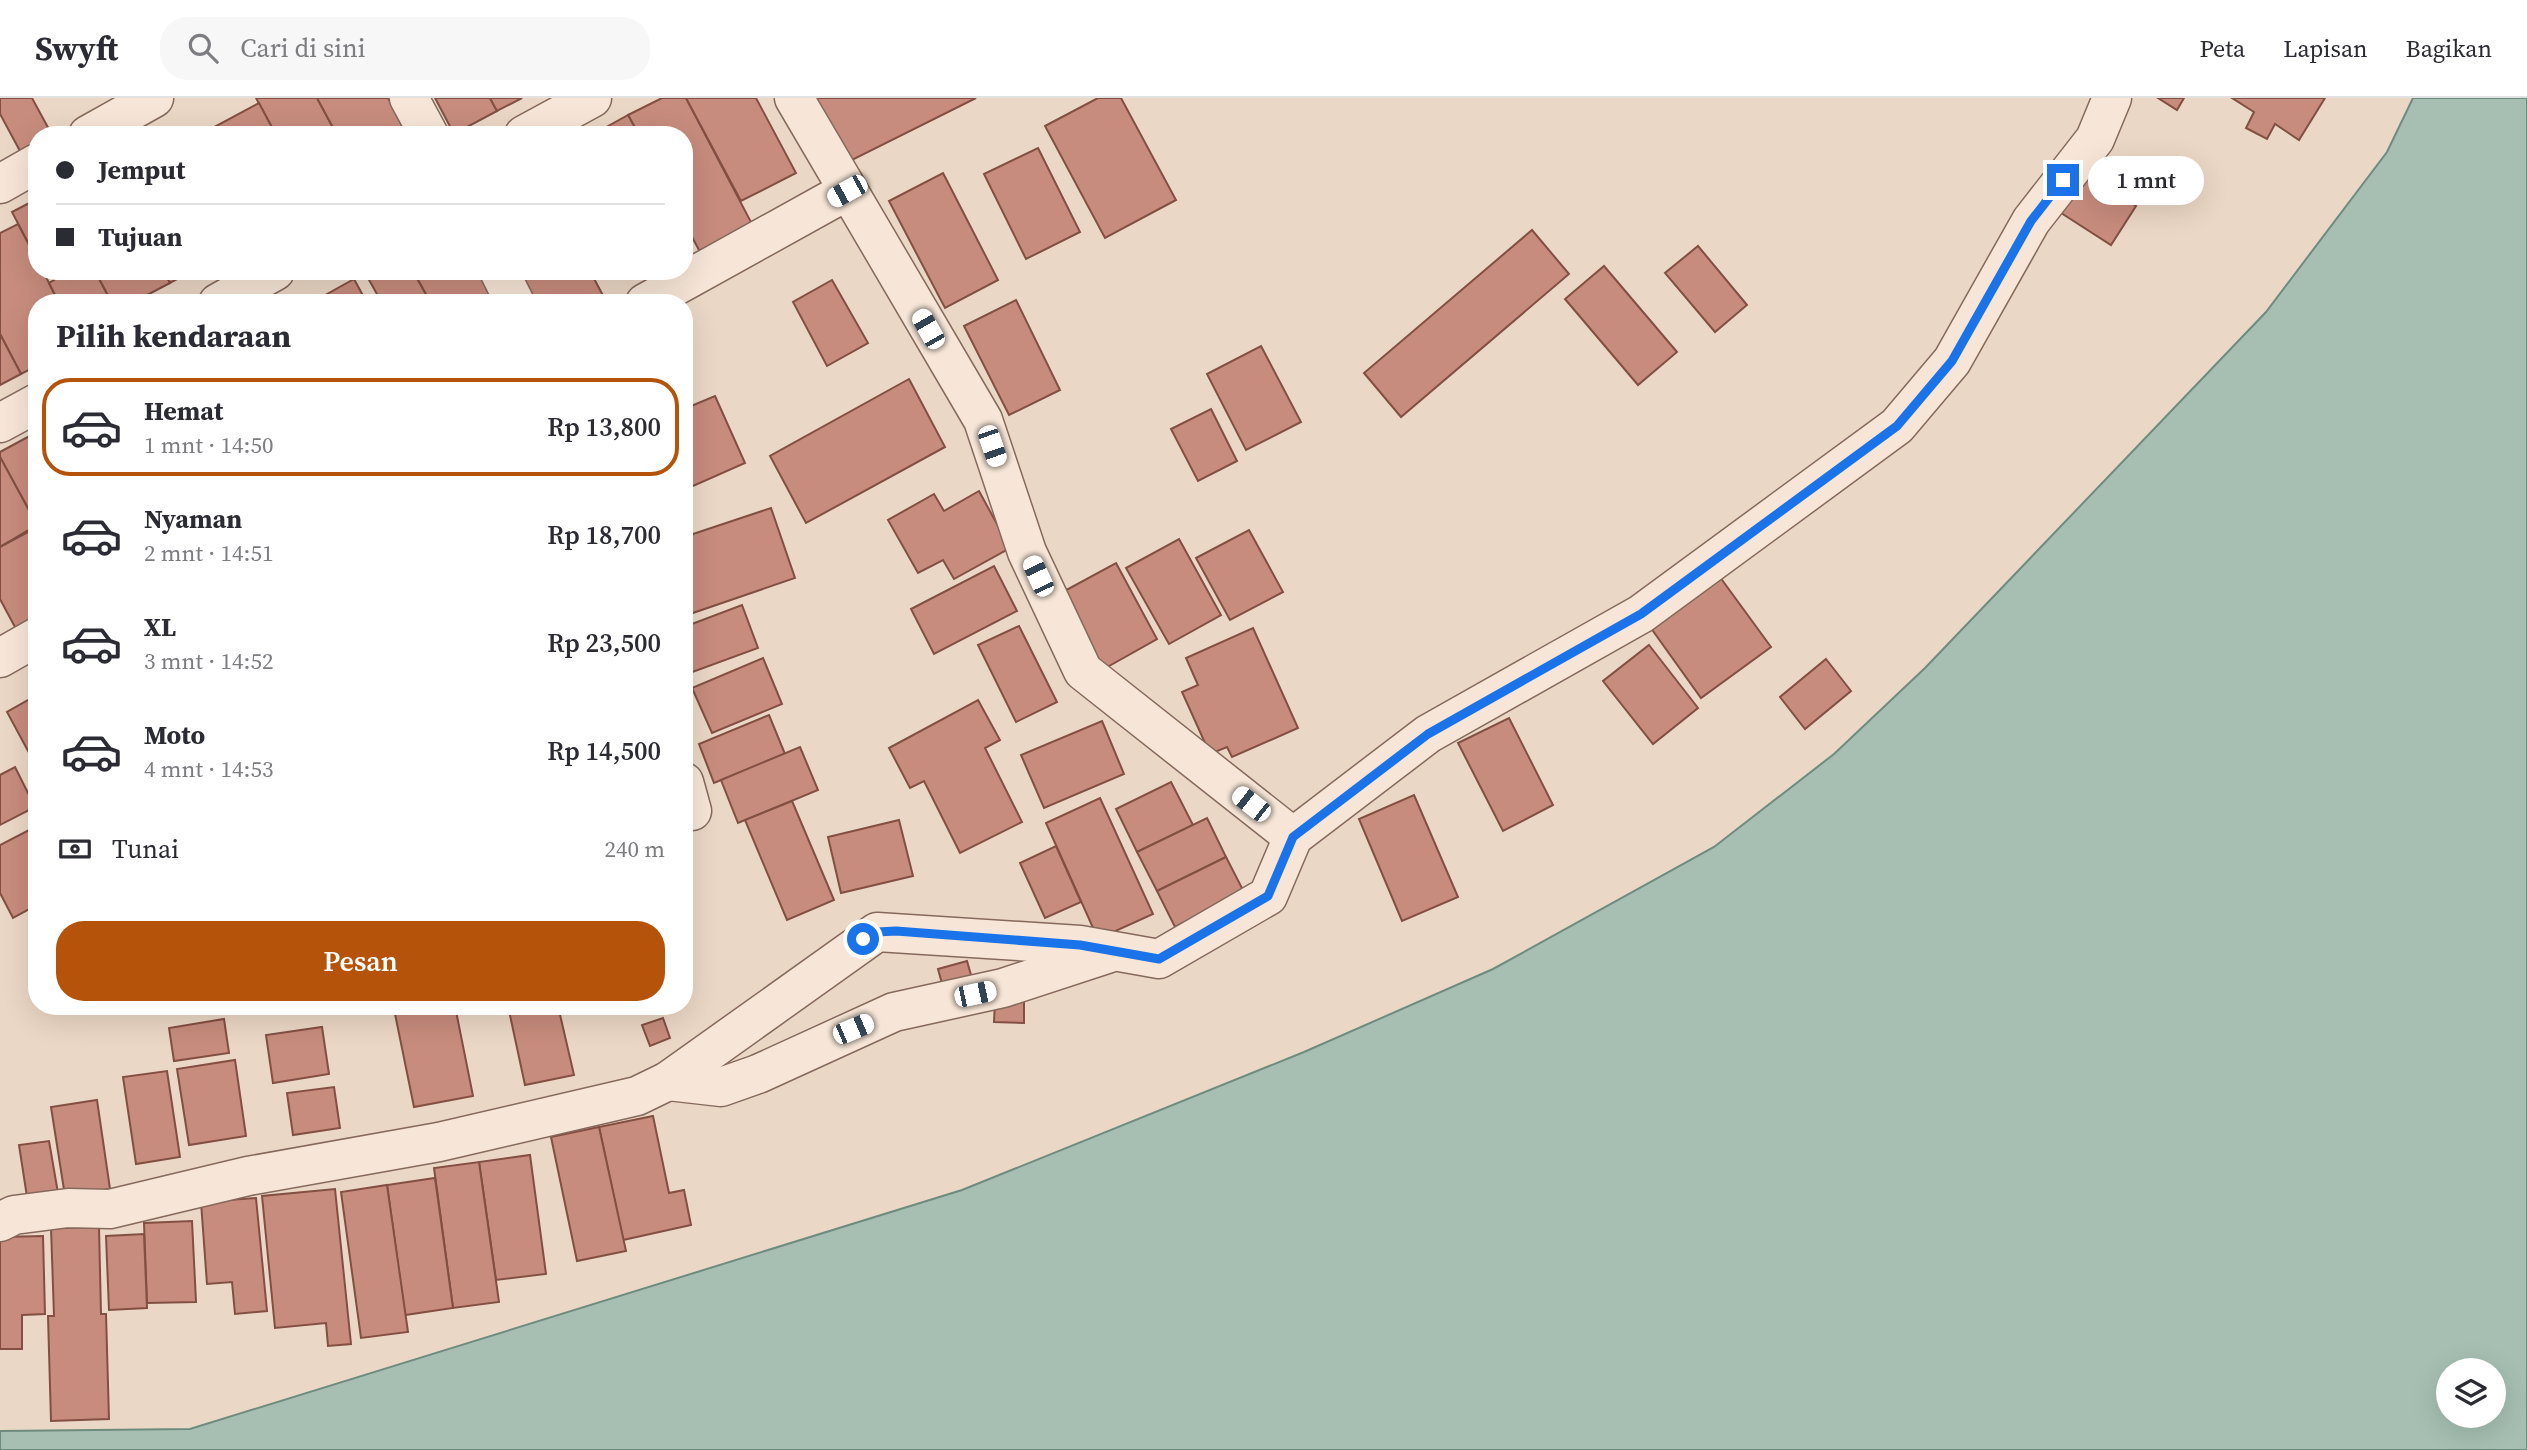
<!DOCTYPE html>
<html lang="id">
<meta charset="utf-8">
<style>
:root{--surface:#fff;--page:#f7f7f7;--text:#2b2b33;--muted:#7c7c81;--line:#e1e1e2;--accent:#b45309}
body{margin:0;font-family:"Source Serif 4",serif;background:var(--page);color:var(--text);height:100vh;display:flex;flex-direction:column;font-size:26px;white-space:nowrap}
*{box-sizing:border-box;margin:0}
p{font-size:23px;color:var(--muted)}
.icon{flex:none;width:38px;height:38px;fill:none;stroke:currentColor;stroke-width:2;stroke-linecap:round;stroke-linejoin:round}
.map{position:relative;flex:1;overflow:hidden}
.details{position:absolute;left:28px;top:196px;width:665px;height:721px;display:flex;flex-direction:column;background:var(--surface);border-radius:28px;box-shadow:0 7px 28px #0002}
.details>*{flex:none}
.guide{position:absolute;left:28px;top:28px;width:665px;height:154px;border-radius:28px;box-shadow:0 7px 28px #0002;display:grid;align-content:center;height:154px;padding:0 28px;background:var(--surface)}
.fabs{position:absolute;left:2436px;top:1260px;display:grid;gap:14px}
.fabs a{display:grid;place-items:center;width:70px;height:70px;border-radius:50%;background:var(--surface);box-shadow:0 7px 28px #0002;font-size:35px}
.end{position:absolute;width:32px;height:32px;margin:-16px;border:9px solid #1a73e8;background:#fff;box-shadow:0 0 0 4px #fff}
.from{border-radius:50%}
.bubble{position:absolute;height:49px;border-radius:24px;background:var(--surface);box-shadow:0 7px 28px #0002;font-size:23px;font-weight:600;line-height:49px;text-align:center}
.car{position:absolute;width:21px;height:42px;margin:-21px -10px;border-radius:9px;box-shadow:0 0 5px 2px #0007;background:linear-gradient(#fff 24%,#345 0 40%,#fff 0 76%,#345 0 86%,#fff 0)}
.guide b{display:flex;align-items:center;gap:24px;height:66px;font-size:26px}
.guide b+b{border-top:2px solid var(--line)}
.guide i{width:18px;height:18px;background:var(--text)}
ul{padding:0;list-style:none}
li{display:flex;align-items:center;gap:21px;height:98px;margin:0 14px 10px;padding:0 14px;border:4px solid transparent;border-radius:28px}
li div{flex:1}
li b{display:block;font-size:26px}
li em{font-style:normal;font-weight:600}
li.selected{border-color:var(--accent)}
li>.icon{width:63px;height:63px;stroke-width:1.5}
h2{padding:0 28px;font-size:32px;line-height:84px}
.pay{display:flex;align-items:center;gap:18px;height:77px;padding:0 28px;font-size:26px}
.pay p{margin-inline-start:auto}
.primary-button{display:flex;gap:14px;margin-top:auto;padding:14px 28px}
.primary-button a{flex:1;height:80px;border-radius:28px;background:var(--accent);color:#fff;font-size:28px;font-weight:600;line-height:80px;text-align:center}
header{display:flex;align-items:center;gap:42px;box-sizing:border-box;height:98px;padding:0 35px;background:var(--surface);border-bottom:2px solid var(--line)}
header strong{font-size:33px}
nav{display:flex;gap:38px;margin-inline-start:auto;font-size:24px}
.search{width:490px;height:63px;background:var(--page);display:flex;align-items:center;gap:18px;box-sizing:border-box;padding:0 24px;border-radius:28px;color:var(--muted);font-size:26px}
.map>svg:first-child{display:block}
.water{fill:#a6bfb2;stroke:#6d8c7e;stroke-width:2;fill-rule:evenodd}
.building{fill:#c78c7d;stroke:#834f43;stroke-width:2}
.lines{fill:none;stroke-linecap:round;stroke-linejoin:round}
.minor-casing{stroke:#85695c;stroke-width:41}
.minor{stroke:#f7e6d7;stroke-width:38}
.route{stroke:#1a73e8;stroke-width:9}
</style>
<header>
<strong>Swyft</strong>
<div class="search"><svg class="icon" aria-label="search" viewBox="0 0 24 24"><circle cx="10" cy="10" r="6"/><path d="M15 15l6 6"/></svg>Cari di sini</div>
<nav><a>Peta</a><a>Lapisan</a><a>Bagikan</a></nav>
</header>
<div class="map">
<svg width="2527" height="1352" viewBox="0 0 2527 1352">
<rect width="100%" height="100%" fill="#ebd7c5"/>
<path class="water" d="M2413,0h114v1352h-2527v-19l190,-2 772,-239 342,-138 189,-83 221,-122 120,-93 91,-86 341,-356 121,-160zM2448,1272h46v46h-46z"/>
<g class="building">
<path d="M0,0h32l19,35 -14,2v6l-17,10 -20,-37z"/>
<path d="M256,0h61l20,37h-61z"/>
<path d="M317,0h71l20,37h-71z"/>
<path d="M435,0h55l7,13 -43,23z"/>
<path d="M490,0h32l-25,13z"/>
<path d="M662,0h24l66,126 -52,28 -16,-30v-87h-45l-11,-20z"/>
<path d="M686,0h70l40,75 -55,28z"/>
<path d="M813,0h163l-130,65z"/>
<path d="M1098,0h23l55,102 -71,38 -60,-112z"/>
<path d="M2158,0h26l-7,12z"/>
<path d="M2232,0h93l-26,42 -24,-16 -8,15 -21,-11 8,-16z"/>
<path d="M259,5l17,32h-70l-1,-3z"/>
<path d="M628,17l11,20h-47z"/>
<path d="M1038,50l42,84 -54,27 -42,-85z"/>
<path d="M2082,73l54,35 -25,39 -53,-34z"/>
<path d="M943,75l55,107 -53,28 -56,-107z"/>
<path d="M37,101v61l-25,-48z"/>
<path d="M18,126l19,36v11h6l16,32h-22v63l-16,8 -21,-40v-101z"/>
<path d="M1532,132l37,44 -168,143 -37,-44z"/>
<path d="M1698,148l49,59 -32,27 -50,-59z"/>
<path d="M1604,168l73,86 -39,33 -73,-86z"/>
<path d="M70,173h25l17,32h-53l-10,-20z"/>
<path d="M95,173h69l6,12 -38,20h-20z"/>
<path d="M164,173h28l-22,12z"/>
<path d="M364,173h49l18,32h-49z"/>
<path d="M413,173h72l18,32h-72z"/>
<path d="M517,173h73l17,32h-73z"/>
<path d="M354,181l13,24h-56z"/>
<path d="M832,182l36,63 -41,23 -34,-64z"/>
<path d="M1016,202l44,90 -51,25 -45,-89z"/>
<path d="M0,236l21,40 -21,11z"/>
<path d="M1261,248l40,76 -55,28 -39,-76z"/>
<path d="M909,281l36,68 -139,76 -36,-67z"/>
<path d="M715,298l30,67 -61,27v-81z"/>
<path d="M1211,311l26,52 -39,20 -27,-52z"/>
<path d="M37,334v93l-37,-68v-5z"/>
<path d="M0,359l37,68 -37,22z"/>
<path d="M979,393l31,57 -56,31 -11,-19 -25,13 -30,-53 46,-26 10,17z"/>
<path d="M771,410l24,70 -111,38v-79z"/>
<path d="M37,429v91l-21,11 -16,-30v-52z"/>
<path d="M1249,432l34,62 -53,28 -34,-62z"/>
<path d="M1179,441l42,76 -52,29 -43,-76z"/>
<path d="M1116,465l41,76 -55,31 -43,-76z"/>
<path d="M994,468l23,45 -83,43 -23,-45z"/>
<path d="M1717,475l54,74 -70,51 -53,-74z"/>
<path d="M742,507l16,43 -71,26 -3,-8v-39z"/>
<path d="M1019,528l38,76 -41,20 -38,-77z"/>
<path d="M1253,530l45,100 -66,29 -5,-10 -17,7 -28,-62 16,-7 -12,-27z"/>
<path d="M1649,547l49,63 -45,36 -50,-63z"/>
<path d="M763,560l19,46 -70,29 -20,-45z"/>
<path d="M1826,561l25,32 -46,38 -25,-32z"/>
<path d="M37,597v66l-3,1 -27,-50z"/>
<path d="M978,602l22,40 -15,8 37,74 -62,31 -36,-72 -14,7 -21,-40z"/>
<path d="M769,617l16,39 -71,29 -15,-39z"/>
<path d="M1509,620l44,87 -50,26 -45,-88z"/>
<path d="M1102,623l22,53 -80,34 -23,-53z"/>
<path d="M800,649l18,43 -80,33 -17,-43z"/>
<path d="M15,669l20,40 -35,18v-50z"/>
<path d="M1171,684l22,43 -56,27 -21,-43z"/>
<path d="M1414,697l44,102 -56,24 -43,-102z"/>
<path d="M1100,700l53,116 -55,25 -52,-116z"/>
<path d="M792,703l42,99 -47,20 -42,-100z"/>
<path d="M1207,720l19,39 -69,34 -20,-39z"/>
<path d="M899,722l14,56 -72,17 -13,-56z"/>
<path d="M37,728v79l-24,13 -13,-25v-48z"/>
<path d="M1056,748l25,56 -36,16 -25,-55z"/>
<path d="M1226,759l18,35 -69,35 -18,-36z"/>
<path d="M967,863l6,21 -29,9 -6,-22z"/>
<path d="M995,903h29v22l-30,-1z"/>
<path d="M409,908h46l18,90 -59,11 -20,-98z"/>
<path d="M508,908h50l16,69 -49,10z"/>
<path d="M663,920l7,20 -20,8 -8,-21z"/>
<path d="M224,921l5,34 -55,8 -5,-33z"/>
<path d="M322,929l7,47 -56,9 -7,-48z"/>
<path d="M235,962l11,76 -57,9 -12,-76z"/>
<path d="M167,973l13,86 -44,7 -13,-87z"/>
<path d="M334,989l6,41 -47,7 -6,-42z"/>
<path d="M97,1002l13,89 -45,7 -14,-89z"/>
<path d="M653,1018l16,77 15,-3 7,35 -68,15 -24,-113z"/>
<path d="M599,1029l27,124 -49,10 -26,-124z"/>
<path d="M49,1043l9,52 -31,4 -8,-52z"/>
<path d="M530,1057l16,119 -50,6 -17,-118z"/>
<path d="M479,1064l20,140 -46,6 -19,-140z"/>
<path d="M435,1080l18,130 -48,7 -18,-130z"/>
<path d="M387,1087l21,147 -47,6 -20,-146z"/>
<path d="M335,1091l16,155 -23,2 -2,-23 -51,5 -13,-132z"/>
<path d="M256,1100l11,113 -32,3 -3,-32 -25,2 -6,-82z"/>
<path d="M192,1123l4,81 -49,1 -3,-80z"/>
<path d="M99,1129l2,87h5l3,105 -58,2 -3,-105h6l-3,-88z"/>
<path d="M144,1136l3,74 -38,2 -3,-74z"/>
<path d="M43,1138l2,78 -23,1v34h-22v-112z"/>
</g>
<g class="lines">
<g class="minor-casing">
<g id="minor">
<path d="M409,0l20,37"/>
<path d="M794,0l189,322 44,132 56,119 210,166"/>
<path d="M88,37l66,-37"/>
<path d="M524,37l68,-37"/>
<path d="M0,86l37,-21"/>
<path d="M499,173l16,32"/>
<path d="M218,205l57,-32"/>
<path d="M645,205l202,-112"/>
<path d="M0,325l37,-20"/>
<path d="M0,560l37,-21"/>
<path d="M684,684l8,29"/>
<path d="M668,983l53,6 37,-13 136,-62 109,-24 104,-34"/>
<path d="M0,1124l14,-7 54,-7 42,1 138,-33 191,-34 198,-46 31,-15 209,-149 203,13 79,14 109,-63 25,-59 135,-103 213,-120 256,-188 55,-65 79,-140 64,-82 17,-41"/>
</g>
</g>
<use href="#minor" class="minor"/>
</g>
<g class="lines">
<path class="route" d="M863,841l14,-7 19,-1 184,14 79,14 109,-63 25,-59 135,-103 213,-120 256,-188 55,-65 79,-140 32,-41"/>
</g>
</svg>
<div class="fabs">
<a><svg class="icon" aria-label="layers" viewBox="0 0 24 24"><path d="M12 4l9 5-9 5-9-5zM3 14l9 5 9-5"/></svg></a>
</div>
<i class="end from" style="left:863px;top:841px"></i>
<i class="end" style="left:2063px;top:82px"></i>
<div class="bubble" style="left:2088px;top:58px;width:116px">1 mnt</div>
<i class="car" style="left:847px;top:93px;rotate:241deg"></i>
<i class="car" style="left:928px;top:231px;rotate:330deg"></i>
<i class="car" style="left:992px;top:348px;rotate:161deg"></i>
<i class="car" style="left:1038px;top:478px;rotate:335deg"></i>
<i class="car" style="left:1251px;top:706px;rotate:308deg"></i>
<i class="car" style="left:975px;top:896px;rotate:78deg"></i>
<i class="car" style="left:853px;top:931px;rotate:67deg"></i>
<div class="guide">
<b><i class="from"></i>Jemput</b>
<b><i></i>Tujuan</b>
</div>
<section class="details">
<h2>Pilih kendaraan</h2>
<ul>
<li class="selected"><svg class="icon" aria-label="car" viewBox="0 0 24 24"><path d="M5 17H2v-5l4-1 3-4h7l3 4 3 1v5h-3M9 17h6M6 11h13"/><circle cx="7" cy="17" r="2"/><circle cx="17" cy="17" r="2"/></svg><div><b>Hemat</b><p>1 mnt · 14:50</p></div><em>Rp 13,800</em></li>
<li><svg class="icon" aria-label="car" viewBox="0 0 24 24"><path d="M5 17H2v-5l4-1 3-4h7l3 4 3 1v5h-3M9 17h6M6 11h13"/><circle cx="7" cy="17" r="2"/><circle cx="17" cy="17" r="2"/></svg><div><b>Nyaman</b><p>2 mnt · 14:51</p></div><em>Rp 18,700</em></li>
<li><svg class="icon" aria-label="car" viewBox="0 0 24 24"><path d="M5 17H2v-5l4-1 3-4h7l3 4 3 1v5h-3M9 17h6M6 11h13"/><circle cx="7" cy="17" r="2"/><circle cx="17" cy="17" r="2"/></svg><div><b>XL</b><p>3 mnt · 14:52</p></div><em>Rp 23,500</em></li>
<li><svg class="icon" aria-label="car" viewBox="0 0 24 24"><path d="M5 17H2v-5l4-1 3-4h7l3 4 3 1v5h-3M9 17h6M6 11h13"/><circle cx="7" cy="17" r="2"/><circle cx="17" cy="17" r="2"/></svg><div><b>Moto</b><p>4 mnt · 14:53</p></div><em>Rp 14,500</em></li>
</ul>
<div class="pay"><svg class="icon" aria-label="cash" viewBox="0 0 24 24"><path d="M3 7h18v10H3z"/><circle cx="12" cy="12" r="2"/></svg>Tunai<p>240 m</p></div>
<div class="primary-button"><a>Pesan</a></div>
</section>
</div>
